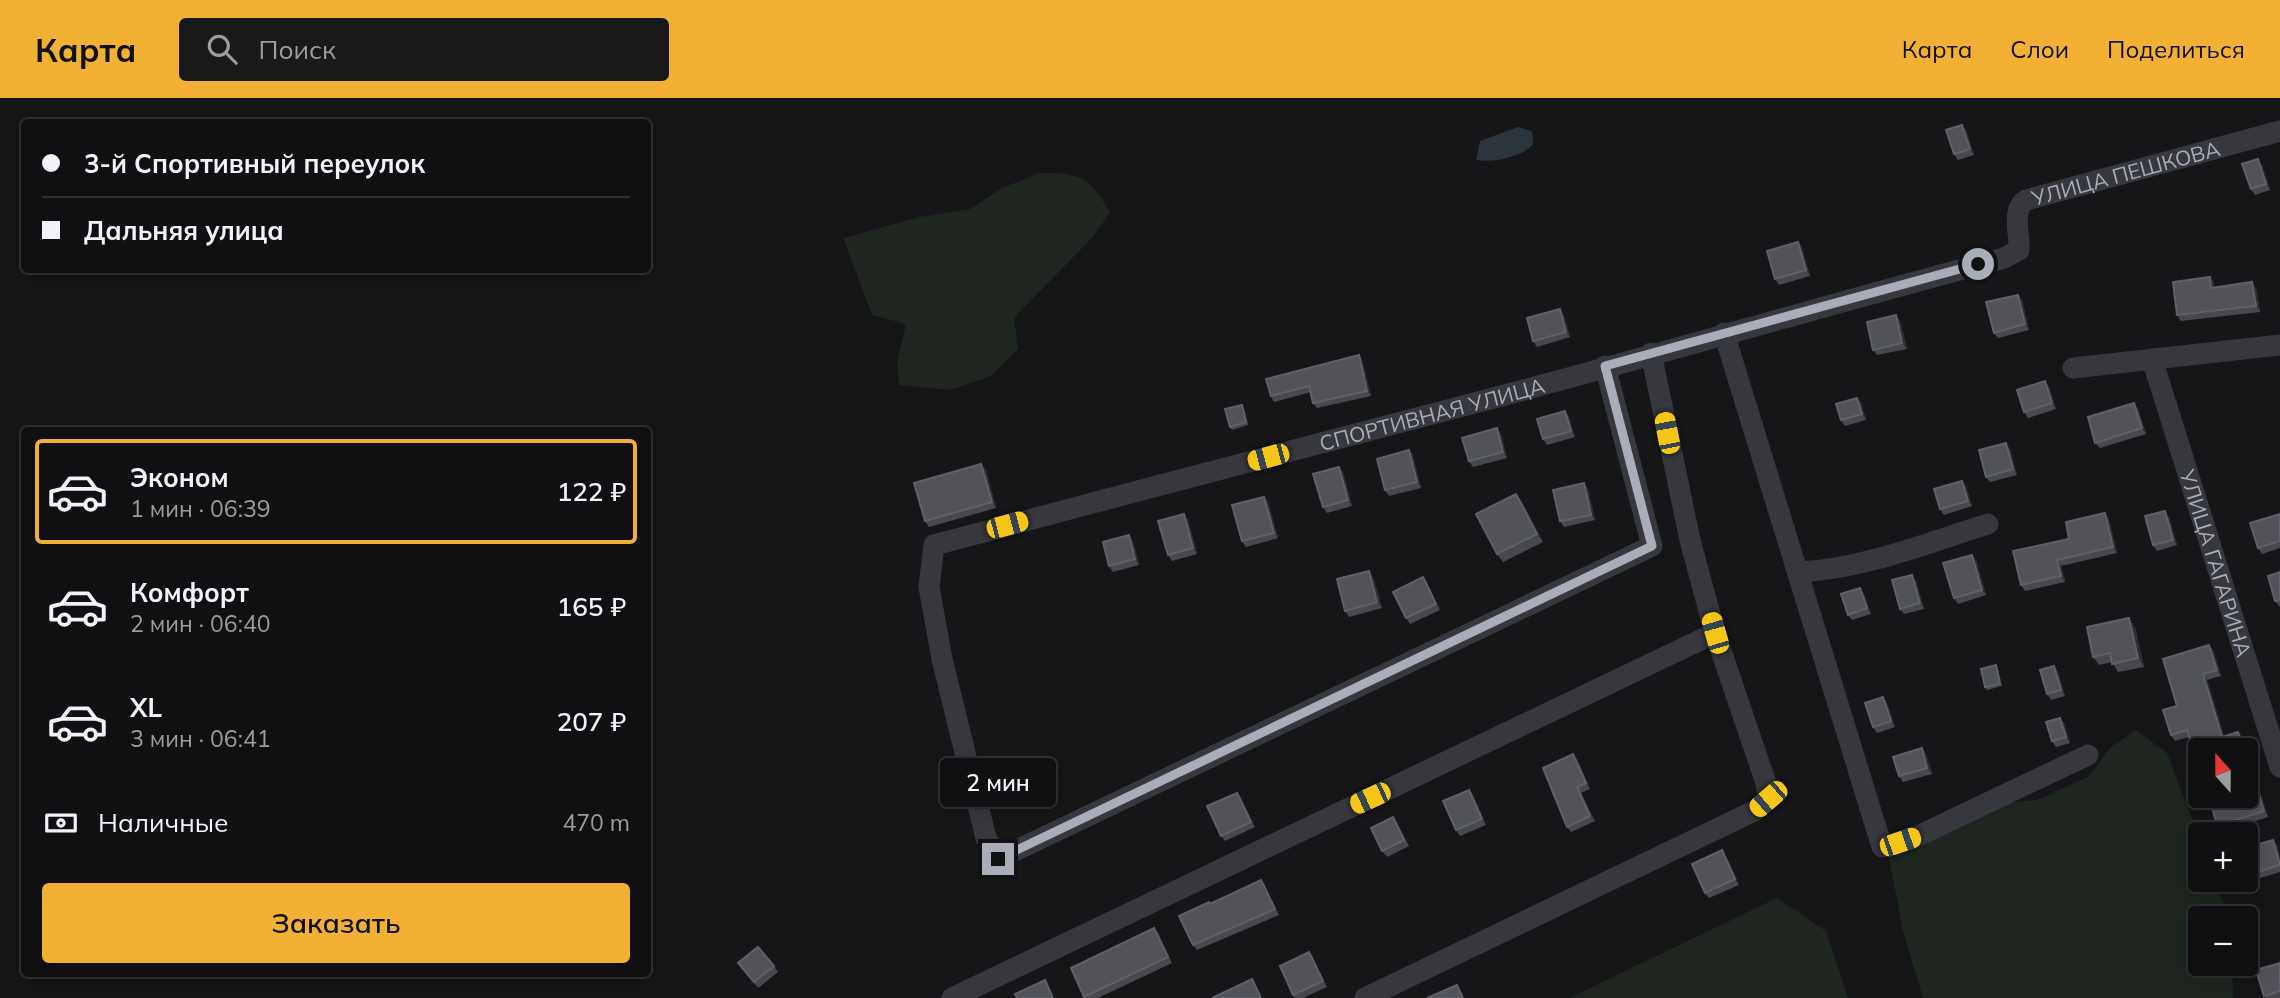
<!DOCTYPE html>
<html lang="ru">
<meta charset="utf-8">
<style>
:root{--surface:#101012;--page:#19191b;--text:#f1f3f6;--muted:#9c9d9f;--line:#303032;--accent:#f2b134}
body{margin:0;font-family:Mulish,sans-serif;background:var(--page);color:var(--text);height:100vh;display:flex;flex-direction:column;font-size:26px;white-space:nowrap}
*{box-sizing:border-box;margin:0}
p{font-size:23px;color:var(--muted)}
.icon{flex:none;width:38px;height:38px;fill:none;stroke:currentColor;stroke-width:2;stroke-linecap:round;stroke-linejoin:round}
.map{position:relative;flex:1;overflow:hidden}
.details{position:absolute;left:21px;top:329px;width:630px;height:550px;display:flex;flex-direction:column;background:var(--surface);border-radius:7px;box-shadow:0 4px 18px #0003,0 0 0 2px var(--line)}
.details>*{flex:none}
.guide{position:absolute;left:21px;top:21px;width:630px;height:154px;border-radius:7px;box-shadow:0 4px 18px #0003,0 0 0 2px var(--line);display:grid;align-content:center;height:154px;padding:0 21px;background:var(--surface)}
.needle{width:46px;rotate:339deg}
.tools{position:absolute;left:2188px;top:640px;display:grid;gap:14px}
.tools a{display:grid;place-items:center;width:70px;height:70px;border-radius:7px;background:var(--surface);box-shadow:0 4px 18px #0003,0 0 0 2px var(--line);font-size:35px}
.end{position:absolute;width:32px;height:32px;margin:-16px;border:9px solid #a8adb8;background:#111;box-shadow:0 0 0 4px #111}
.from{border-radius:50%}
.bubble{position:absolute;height:49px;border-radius:7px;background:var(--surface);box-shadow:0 4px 18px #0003,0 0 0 2px var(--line);font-size:23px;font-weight:600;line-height:49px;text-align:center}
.car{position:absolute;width:21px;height:42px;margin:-21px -10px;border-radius:9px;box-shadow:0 0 5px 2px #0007;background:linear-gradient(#f5c518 24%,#345 0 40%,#f5c518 0 76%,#345 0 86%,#f5c518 0)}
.guide b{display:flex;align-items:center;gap:24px;height:66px;font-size:26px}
.guide b+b{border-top:2px solid var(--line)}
.guide i{width:18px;height:18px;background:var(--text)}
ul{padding:12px 0 0;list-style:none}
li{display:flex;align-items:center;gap:21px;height:105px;margin:0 14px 10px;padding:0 7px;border:4px solid transparent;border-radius:7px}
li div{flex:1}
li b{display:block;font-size:26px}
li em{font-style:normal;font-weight:600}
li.current{border-color:var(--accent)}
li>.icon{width:63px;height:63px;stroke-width:1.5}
.pay{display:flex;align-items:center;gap:18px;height:77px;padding:0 21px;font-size:26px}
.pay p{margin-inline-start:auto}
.button{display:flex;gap:14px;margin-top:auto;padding:14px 21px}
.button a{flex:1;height:80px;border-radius:7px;background:var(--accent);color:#111;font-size:28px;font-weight:600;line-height:80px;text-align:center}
header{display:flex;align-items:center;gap:42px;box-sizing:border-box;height:98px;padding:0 35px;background:var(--accent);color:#111}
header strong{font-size:33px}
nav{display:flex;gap:38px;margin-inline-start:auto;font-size:24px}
.search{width:490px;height:63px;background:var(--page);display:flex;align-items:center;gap:18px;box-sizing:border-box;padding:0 24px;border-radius:7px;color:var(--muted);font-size:26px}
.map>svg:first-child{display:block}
.green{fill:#1e261f}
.water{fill:#2c353c}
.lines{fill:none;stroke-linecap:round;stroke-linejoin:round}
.minor{stroke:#37383d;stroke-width:21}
.wall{fill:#47494d}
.shaded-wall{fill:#2f3033}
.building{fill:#525359;stroke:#5f6168;stroke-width:2}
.route{stroke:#a8adb8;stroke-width:9}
.labels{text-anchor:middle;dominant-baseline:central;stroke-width:5;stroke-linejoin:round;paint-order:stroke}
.street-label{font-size:21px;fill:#a8adb8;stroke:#111113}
</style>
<header>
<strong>Карта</strong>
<div class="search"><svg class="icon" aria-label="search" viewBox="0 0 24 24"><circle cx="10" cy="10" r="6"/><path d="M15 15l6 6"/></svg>Поиск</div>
<nav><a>Карта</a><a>Слои</a><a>Поделиться</a></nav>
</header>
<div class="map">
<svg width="2280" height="900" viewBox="0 0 2280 900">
<rect width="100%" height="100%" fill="#161618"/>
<g class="green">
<path d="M1040,75c39,-1 52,5 70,40l-18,25 -78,80 4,31 -27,27 -41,14 -51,-5 -2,-23 9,-38 -34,-9 -29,-77 77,-21 50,-8 32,-21z"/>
<path d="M2136,632l31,23 33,86v41h15l15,39h-30v45h32l1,34h-310l-20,-67 -15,-78 111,-49 38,-4 51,-23 23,-30z"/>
<path d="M1777,800l49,33 22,67h-279z"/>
</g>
<path class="water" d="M1518,29l14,4 1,13c-10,13 -41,19 -57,16l4,-19z"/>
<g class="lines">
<g class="minor">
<path d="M1724,235l158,514 36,-11 170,-81"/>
<path id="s1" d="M2152,261l128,408"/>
<path id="s2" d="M1605,268l47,180 -654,313 -12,-21 -44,-179 -13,-72 5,-42c190,-51 381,-100 571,-150 166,-44 332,-93 499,-137l15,-8c1,-16 -8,-41 7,-50l254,-69"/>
<path d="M2073,270l207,-23"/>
<path d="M1799,474c64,-3 128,-29 189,-48"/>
<path d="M952,900l763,-365"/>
<path d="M1365,900l391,-188 12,-11 -2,-16 -51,-150 -25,-93 -39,-187"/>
</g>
</g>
<g class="wall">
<path d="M1966,32l8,25 -16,5 -4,-6z"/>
<path d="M2262,67l8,25 -15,5 -4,-6z"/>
<path d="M1798,144l4,6 8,28 -31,9 -4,-6z"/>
<path d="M2214,184v5l42,1 4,24 -79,9 -4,-6z"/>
<path d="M2018,197l4,5 7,30 -31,8 -4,-5z"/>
<path d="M1564,217l6,22 -33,10 -4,-6z"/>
<path d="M1896,217l4,6 7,28 -30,6 -4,-5z"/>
<path d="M1359,257l3,5 9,36 -54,12 -4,-5 -2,-11 -37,10 -3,-6z"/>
<path d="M2045,283l4,6 7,22 -28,9 -4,-6z"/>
<path d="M1857,300l4,5 5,17 -21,6 -4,-6z"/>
<path d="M2134,305l4,6 8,25 -46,14 -5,-5z"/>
<path d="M1244,310l4,17 -16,5 -2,-3z"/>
<path d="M1565,313l4,6 6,20 -28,8 -4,-6z"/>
<path d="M1501,336l6,24 -34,9 -4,-6z"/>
<path d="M2010,351l7,26 -27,7 -4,-5z"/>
<path d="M1409,352l4,6 8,32 -32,8 -4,-6z"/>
<path d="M981,366l5,6 10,38 -67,19 -4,-6z"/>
<path d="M1339,369l4,5 9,34 -25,7 -4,-6z"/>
<path d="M1962,383l4,5 6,20 -28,9 -4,-6z"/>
<path d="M1584,385l4,6 7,31 -31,7 -4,-6z"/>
<path d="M1516,396l6,8 21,40 -40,20 -6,-8z"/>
<path d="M1264,399l4,5 10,36 -32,9 -4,-6z"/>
<path d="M2280,416v34l-18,6 -4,-6z"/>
<path d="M2169,419l8,28 -20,6 -4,-6z"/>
<path d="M2109,421l8,34 -56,13 4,16 -40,9 -4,-6 48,-46z"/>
<path d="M1188,422l9,34 -25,7 -4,-6z"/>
<path d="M1133,443l6,24 -26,7 -4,-6z"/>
<path d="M1976,462l10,35 -28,9 -4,-6z"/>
<path d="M2280,474v35l-5,-6z"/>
<path d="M1373,479l9,31 -33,9 -4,-6z"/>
<path d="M1423,479l4,6 13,27 -30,14 -4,-6z"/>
<path d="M1916,483l8,28 -20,5 -4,-5z"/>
<path d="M1860,490l4,6 7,20 -19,6 -4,-5z"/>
<path d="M2135,529l9,40 -26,5 -6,-10 -13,3 -6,-8z"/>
<path d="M2213,552l8,26 -14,4 17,56 14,-4 4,5 8,26 -5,1v-13l-56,-14 -14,4 -4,-6 6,-29z"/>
<path d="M1996,567l2,3 4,18 -15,4 -2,-3z"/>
<path d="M2058,574l7,24 -14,4 -4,-6z"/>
<path d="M1883,599l4,6 8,24 -18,6 -4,-6z"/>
<path d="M2060,620l4,5 6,20 -14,4 -4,-6z"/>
<path d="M1922,650l4,6 6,20 -29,8 -4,-6z"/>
<path d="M1573,656l4,5 13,30 -9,4 14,28 -24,11 -4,-5z"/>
<path d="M1469,692l4,5 13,30 -26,11 -4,-6z"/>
<path d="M2260,694l8,25 -47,15 -4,-6z"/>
<path d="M1237,695l4,5 14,29 -30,14 -4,-5z"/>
<path d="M1397,725l12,23 -22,11 -5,-6z"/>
<path d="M2273,742l4,5 3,12v15l-42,13 -4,-5h11v-32z"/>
<path d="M1726,758l13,29 -30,13 -4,-5z"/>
<path d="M1261,782l4,6 14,29 -82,35 -4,-5 17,-41z"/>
<path d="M1158,835l14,30 -74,35h-13l-14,-30z"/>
<path d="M1309,854l4,6 14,29 -24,11h-8l-2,-3z"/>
<path d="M2280,865v35h-14l-2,-2z"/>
<path d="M774,868l4,6 -20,16 -16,-20z"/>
</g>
<g class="shaded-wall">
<path d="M1962,27l4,5 8,25 -4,-6z"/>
<path d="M2258,61l4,6 8,25 -4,-6z"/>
<path d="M1798,144l4,6 8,28 -4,-6z"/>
<path d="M2210,179l4,5 1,12 -4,-6z"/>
<path d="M2252,184l4,6 4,24 -4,-6z"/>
<path d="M2018,197l4,5 7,30 -4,-6z"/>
<path d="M1560,211l4,6 6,22 -4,-5z"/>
<path d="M1896,217l4,6 7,28 -5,-6z"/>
<path d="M1359,257l3,5 9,36 -4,-5z"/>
<path d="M2045,283l4,6 7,22 -4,-6z"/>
<path d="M1857,300l4,5 5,17 -4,-6z"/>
<path d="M2134,305l4,6 8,25 -4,-6z"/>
<path d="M1565,313l4,6 6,20 -4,-6z"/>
<path d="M1497,330l4,6 6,24 -4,-6z"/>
<path d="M2006,345l4,6 7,26 -4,-6z"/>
<path d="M1409,352l4,6 8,32 -4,-6z"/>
<path d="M981,366l5,6 10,38 -4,-6z"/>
<path d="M1339,369l4,5 9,34 -4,-6z"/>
<path d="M1962,383l4,5 6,20 -4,-5z"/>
<path d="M1584,385l4,6 7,31 -4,-5z"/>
<path d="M1516,396l6,8 21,40 -6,-8z"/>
<path d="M1264,399l4,5 10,36 -4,-5z"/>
<path d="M2165,413l4,6 8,28 -4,-5z"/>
<path d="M2105,415l4,6 8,34 -4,-6z"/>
<path d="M1184,416l4,6 9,34 -4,-6z"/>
<path d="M1129,437l4,6 6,24 -4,-6z"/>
<path d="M1972,457l4,5 10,35 -4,-5z"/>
<path d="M2057,462l4,6 4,16 -4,-6z"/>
<path d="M1369,473l4,6 9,31 -5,-6z"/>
<path d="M1912,477l4,6 8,28 -4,-6z"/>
<path d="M1423,479l4,6 13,27 -4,-6z"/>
<path d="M1860,490l4,6 7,20 -4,-6z"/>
<path d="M2129,520l6,9 9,40 -6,-9z"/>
<path d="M2209,547l4,5 8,26 -4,-6z"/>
<path d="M1996,567l2,3 4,18 -2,-2z"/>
<path d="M2054,568l4,6 7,24 -4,-6z"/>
<path d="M2203,576l4,6 19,62 -4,-5z"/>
<path d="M1883,599l4,6 8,24 -4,-6z"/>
<path d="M2060,620l4,5 6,20 -4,-6z"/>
<path d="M2238,634l4,5 8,26 -4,-6z"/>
<path d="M1922,650l4,6 6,20 -5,-6z"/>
<path d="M1573,656l4,5 13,30 -4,-6z"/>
<path d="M2256,688l4,6 8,25 -4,-6z"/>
<path d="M1577,689l4,6 14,28 -5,-5z"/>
<path d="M1469,692l4,5 13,30 -4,-6z"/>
<path d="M1237,695l4,5 14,29 -4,-5z"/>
<path d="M2273,742l4,5 3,12v7z"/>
<path d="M1722,752l4,6 13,29 -4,-6z"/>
<path d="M1261,782l4,6 14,29 -4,-6z"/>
<path d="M1154,830l4,5 14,30 -4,-6z"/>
<path d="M1309,854l4,6 14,29 -4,-6z"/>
</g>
<g class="building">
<path d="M1962,27l8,24 -16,5 -8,-24z"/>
<path d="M2258,61l8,25 -15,5 -9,-25z"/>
<path d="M1798,144l8,28 -31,9 -8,-28z"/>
<path d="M2210,179l1,11 41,-6 4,24 -79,9 -4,-33z"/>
<path d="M2018,197l7,29 -31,9 -8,-31z"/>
<path d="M1560,211l6,23 -33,9 -6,-23z"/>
<path d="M1896,217l6,28 -29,7 -6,-28z"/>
<path d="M1359,257l8,36 -54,12 -4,-17 -38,10 -5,-17z"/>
<path d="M2045,283l7,22 -28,9 -7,-22z"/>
<path d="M1857,300l5,16 -21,6 -5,-16z"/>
<path d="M2134,305l8,25 -47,15 -7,-26z"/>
<path d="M1242,307l4,17 -16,5 -5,-18z"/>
<path d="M1565,313l6,20 -28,8 -6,-20z"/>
<path d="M1497,330l6,24 -34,9 -7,-23z"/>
<path d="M2006,345l7,26 -27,8 -7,-27z"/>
<path d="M1409,352l8,32 -32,8 -8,-31z"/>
<path d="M981,366l11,38 -67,19 -11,-38z"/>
<path d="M1339,369l9,33 -25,7 -10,-33z"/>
<path d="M1962,383l6,20 -28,8 -6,-20z"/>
<path d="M1584,385l7,32 -31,6 -7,-31z"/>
<path d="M1516,396l21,40 -40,20 -21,-40z"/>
<path d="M1264,399l10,36 -32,8 -10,-36z"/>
<path d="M2165,413l8,29 -20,5 -8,-29z"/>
<path d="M2105,415l8,34 -56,13 4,16 -40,9 -8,-34 56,-12 -3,-17z"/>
<path d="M1184,416l9,34 -25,7 -10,-34z"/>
<path d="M2280,416v27l-22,7 -8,-25z"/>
<path d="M1129,437l6,24 -26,7 -6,-24z"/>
<path d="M1972,457l10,35 -28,8 -11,-35z"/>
<path d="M1369,473l8,31 -32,9 -8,-32z"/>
<path d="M2280,474v28l-5,1 -7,-25z"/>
<path d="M1912,477l8,28 -20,6 -8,-29z"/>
<path d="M1423,479l13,27 -30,14 -13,-26z"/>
<path d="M1860,490l7,20 -19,7 -7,-21z"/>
<path d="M2129,520l9,40 -26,6 -2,-11 -17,4 -6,-30z"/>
<path d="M2209,547l8,25 -14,4 19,63 16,-5 6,19h-44v20l-13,-41 -16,5 -8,-25 14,-4 -14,-47z"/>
<path d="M1996,567l4,19 -15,3 -4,-18z"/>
<path d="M2054,568l7,24 -14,4 -7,-24z"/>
<path d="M1883,599l8,24 -18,6 -8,-24z"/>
<path d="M2060,620l6,19 -14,4 -6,-19z"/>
<path d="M1922,650l5,20 -28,8 -6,-19z"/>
<path d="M1573,656l13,29 -9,4 13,29 -23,11 -24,-59z"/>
<path d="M2256,688l8,25 -47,15 -7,-26 13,-4h22v-7z"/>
<path d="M1469,692l13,29 -26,11 -13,-29z"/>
<path d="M1237,695l14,29 -30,14 -14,-30z"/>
<path d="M1393,719l11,23 -22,11 -11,-23z"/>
<path d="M2273,742l7,25 -35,11v-28z"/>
<path d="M1722,752l13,29 -30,14 -13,-29z"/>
<path d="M1261,782l14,29 -82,36 -14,-29 30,-14 1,2z"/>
<path d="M1154,830l14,29 -84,40 -13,-29z"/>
<path d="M758,849l16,19 -20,16 -16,-19z"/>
<path d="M1309,854l14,29 -30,14 -13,-29z"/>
<path d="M2280,865v28l-16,5 -8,-26z"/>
<path d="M1252,881l9,19h-49z"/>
<path d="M1045,882l8,18h-36l-2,-4z"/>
<path d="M1457,887l6,13h-36z"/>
</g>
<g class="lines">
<path class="route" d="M998,761l654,-313 -47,-180 373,-102"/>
</g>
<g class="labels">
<g class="street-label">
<text stroke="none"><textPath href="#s2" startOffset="2516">УЛИЦА ПЕШКОВА</textPath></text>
<text stroke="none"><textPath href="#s2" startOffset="1750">СПОРТИВНАЯ УЛИЦА</textPath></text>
<text stroke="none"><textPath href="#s1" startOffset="214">УЛИЦА ГАГАРИНА</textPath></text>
</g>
</g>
</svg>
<div class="tools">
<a><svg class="needle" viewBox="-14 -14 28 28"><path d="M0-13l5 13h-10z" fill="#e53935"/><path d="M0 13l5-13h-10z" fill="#9c9d9f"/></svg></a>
<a>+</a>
<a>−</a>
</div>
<i class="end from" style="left:1978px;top:166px"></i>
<i class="end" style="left:998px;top:761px"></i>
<div class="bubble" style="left:940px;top:660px;width:116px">2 мин</div>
<i class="car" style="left:1667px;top:335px;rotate:349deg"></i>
<i class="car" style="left:1268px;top:359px;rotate:255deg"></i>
<i class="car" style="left:1007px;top:427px;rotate:75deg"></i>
<i class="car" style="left:1715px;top:535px;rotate:344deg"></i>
<i class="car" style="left:1370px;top:700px;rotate:245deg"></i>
<i class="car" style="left:1768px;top:701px;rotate:229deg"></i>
<i class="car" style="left:1900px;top:744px;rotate:71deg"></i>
<div class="guide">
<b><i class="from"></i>3-й Спортивный переулок</b>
<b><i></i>Дальняя улица</b>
</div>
<section class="details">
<ul>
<li class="current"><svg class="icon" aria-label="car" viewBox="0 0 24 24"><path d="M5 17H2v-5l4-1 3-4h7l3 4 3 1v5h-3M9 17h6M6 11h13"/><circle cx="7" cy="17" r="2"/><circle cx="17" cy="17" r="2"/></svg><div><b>Эконом</b><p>1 мин · 06:39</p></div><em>122 ₽</em></li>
<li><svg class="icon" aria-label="car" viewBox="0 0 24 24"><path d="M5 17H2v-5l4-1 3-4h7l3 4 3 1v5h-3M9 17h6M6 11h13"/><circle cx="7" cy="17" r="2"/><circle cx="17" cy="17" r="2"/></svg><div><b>Комфорт</b><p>2 мин · 06:40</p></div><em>165 ₽</em></li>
<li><svg class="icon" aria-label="car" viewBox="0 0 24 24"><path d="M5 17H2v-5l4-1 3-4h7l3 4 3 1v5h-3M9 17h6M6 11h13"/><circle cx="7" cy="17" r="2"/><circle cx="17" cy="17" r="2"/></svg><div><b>XL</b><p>3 мин · 06:41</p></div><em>207 ₽</em></li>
</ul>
<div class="pay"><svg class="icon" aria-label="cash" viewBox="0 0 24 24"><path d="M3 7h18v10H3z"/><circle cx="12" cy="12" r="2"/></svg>Наличные<p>470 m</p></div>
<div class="button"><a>Заказать</a></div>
</section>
</div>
